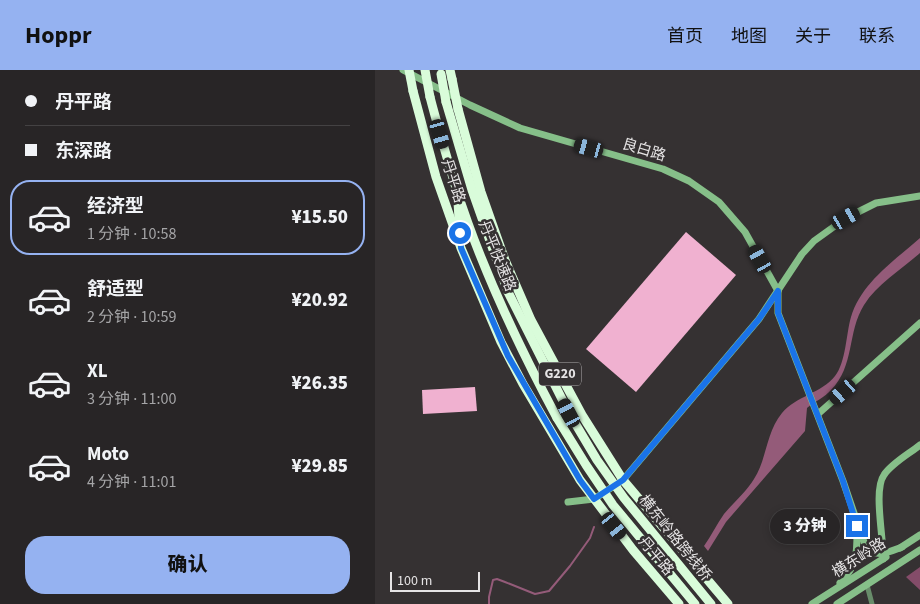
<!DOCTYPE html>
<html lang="zh">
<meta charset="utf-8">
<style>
:root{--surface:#282526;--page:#343132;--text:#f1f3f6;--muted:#a5a5a7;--line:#444243;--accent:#95b2f1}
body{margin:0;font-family:"Source Sans 3","Noto Sans SC",sans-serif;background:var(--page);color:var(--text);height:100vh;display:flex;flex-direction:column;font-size:19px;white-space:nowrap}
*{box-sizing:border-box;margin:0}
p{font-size:16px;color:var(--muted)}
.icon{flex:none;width:28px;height:28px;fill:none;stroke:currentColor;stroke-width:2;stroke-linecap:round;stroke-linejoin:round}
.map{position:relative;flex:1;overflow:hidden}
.sheet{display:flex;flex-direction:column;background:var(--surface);width:375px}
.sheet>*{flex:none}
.banner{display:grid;align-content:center;height:110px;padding:0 25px;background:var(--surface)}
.scale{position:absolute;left:15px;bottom:12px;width:90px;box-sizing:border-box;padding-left:5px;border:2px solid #e6e4e5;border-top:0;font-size:14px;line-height:18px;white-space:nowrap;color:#e6e4e5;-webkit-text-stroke:4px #353132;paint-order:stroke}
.end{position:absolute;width:22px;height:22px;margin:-11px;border:6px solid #1a73e8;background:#fff;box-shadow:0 0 0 2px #fff}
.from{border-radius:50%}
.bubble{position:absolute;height:35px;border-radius:18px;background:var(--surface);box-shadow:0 2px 8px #0003,0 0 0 1px var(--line);font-size:16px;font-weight:800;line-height:35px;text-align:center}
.car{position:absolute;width:15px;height:30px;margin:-15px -8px;border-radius:6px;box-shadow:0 0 4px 1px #0007;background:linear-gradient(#222 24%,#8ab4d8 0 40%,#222 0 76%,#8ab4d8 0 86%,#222 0)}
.banner b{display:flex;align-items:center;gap:18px;height:48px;font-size:19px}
.banner b+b{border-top:1px solid var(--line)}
.banner i{width:12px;height:12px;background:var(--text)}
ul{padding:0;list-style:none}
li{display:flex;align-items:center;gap:15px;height:75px;margin:0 10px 8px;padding:0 15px;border:2px solid transparent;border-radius:20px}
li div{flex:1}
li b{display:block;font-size:19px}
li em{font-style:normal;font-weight:800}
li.selected{border-color:var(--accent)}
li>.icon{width:45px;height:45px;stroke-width:1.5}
.action{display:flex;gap:10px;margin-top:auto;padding:10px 25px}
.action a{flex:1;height:58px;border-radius:20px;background:var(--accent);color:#111;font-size:20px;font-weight:800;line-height:58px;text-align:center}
header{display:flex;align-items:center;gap:30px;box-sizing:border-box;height:70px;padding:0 25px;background:var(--accent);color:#111}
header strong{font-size:24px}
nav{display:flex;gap:28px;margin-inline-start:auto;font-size:18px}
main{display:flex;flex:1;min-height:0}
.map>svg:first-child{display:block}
.forest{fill:#844c69}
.water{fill:#945b79}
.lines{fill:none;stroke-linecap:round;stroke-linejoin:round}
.stream{stroke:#945b79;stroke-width:2}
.building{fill:#f0b1d0}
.street{stroke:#688c6a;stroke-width:5}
.secondary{stroke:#86bf89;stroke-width:7}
.highway{stroke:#d9fcda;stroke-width:9}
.highway-bridge{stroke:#d9fcda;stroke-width:9}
.route{stroke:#1a73e8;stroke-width:6}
.labels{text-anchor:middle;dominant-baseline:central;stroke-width:5;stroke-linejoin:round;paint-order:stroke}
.shield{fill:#353132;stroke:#b1aeaf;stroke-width:1}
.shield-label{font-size:14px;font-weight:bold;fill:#e6e4e5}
.street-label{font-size:15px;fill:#e6e4e5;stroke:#353132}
</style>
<header>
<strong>Hoppr</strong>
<nav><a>首页</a><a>地图</a><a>关于</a><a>联系</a></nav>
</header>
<main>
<section class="sheet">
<div class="banner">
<b><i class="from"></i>丹平路</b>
<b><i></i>东深路</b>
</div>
<ul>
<li class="selected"><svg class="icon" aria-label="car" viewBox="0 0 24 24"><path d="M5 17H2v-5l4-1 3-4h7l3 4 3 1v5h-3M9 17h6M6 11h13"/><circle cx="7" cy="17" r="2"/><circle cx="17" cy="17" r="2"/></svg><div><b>经济型</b><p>1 分钟 · 10:58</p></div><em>¥15.50</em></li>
<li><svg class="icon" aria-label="car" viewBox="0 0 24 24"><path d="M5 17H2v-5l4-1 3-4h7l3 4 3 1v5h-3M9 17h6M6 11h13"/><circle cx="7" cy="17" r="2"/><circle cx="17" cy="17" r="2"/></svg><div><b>舒适型</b><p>2 分钟 · 10:59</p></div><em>¥20.92</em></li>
<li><svg class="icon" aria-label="car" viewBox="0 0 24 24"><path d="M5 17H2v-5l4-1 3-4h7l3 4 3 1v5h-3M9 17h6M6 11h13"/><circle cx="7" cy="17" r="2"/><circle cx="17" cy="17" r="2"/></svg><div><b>XL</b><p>3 分钟 · 11:00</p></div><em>¥26.35</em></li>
<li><svg class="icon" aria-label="car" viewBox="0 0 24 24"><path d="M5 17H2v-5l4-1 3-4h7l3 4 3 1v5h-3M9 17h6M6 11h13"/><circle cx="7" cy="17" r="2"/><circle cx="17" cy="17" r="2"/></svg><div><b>Moto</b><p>4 分钟 · 11:01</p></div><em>¥29.85</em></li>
</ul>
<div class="action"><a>确认</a></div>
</section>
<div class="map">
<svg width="545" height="534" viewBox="0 0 545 534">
<rect width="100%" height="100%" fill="#353132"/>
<path class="forest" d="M545,497v23l-14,-13z"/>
<path class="water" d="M545,168v15c-19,17 -43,31 -56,52 -17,27 -9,61 -33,85 -6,7 -17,12 -24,18l-2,23 -79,91 -18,29 -4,-5c7,-10 13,-22 20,-32 10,-12 22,-22 30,-35 13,-20 12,-47 28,-66 14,-17 40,-20 53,-37 11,-14 11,-42 16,-59 10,-34 43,-56 69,-79z"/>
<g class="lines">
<path class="stream" d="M114,534v-7l4,-17 4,-1 8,3 30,12 14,-3 21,-25 20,-28 4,-11"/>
</g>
<g class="building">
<path d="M311,162l50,43 -100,117 -50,-43z"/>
<path d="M100,317l2,24 -54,3 -1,-24z"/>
</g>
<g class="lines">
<path class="street" d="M492,515l5,19"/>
<g class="secondary">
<path d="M28,0l67,35 50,23 143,41 26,12 30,21 26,30 33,59"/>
<path d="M403,222v21l65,168 23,67c12,10 23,4 36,-1"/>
<path d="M443,344l102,-91"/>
<path d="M193,432l26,-3 29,-19 136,-161 43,-65 12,-13 32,-23 30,-15 44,-7"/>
<path d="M525,478l20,-13"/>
<path d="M508,489c1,-20 -10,-69 1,-84 8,-12 25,-21 36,-30"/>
<path d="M465,513c17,-18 17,-27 17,-51"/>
<path d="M437,534l74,-47"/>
<path d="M462,534l83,-54"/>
</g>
<g class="highway">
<path d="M75,0l2,9"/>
<path d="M38,21l23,86 25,71 40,94 22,42 57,96 53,70 46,54"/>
<path d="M55,27c8,31 17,61 26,91 25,79 62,157 101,230"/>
<path d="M71,32l26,88 36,102 61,121"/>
<path d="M83,39l23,83 24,68 26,60 51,95 41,65 105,124"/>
<path d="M83,132l2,35"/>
</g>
<g class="highway-bridge">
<path d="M34,0l4,21"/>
<path d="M50,0l5,27"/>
<path d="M66,4l5,28"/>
<path d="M77,9l6,30"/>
<path d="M194,343l28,47 27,38 87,106"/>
<path d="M182,348l29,47 27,40 82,99"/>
</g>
</g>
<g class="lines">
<path class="route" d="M85,163l1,15 47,108 72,124 14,19 29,-19 136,-161 19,-28v22l65,168 14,45"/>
</g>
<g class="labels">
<rect class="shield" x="164" y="292.5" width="42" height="23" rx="4"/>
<g class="shield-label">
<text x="185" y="304">G220</text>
</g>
<g class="street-label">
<text transform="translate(269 80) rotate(17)">良白路</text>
<text transform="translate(78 111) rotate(72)">丹平路</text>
<text transform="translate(122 186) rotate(68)">丹平快速路</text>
<text transform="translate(300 468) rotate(51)">横东岭路跨线桥</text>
<text transform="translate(281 486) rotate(50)">丹平路</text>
<text transform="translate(484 488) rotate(-32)">横东岭路</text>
</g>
</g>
</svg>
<div class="scale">100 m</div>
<i class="end from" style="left:85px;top:163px"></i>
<i class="end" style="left:482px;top:456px"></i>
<div class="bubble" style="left:395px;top:439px;width:70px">3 分钟</div>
<i class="car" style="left:65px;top:64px;rotate:164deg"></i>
<i class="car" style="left:214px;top:78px;rotate:285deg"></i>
<i class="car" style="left:471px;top:148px;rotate:60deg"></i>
<i class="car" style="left:385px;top:189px;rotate:331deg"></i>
<i class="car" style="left:468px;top:322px;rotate:229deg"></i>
<i class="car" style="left:194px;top:343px;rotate:332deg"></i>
<i class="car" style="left:239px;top:456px;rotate:142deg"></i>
</div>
</main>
